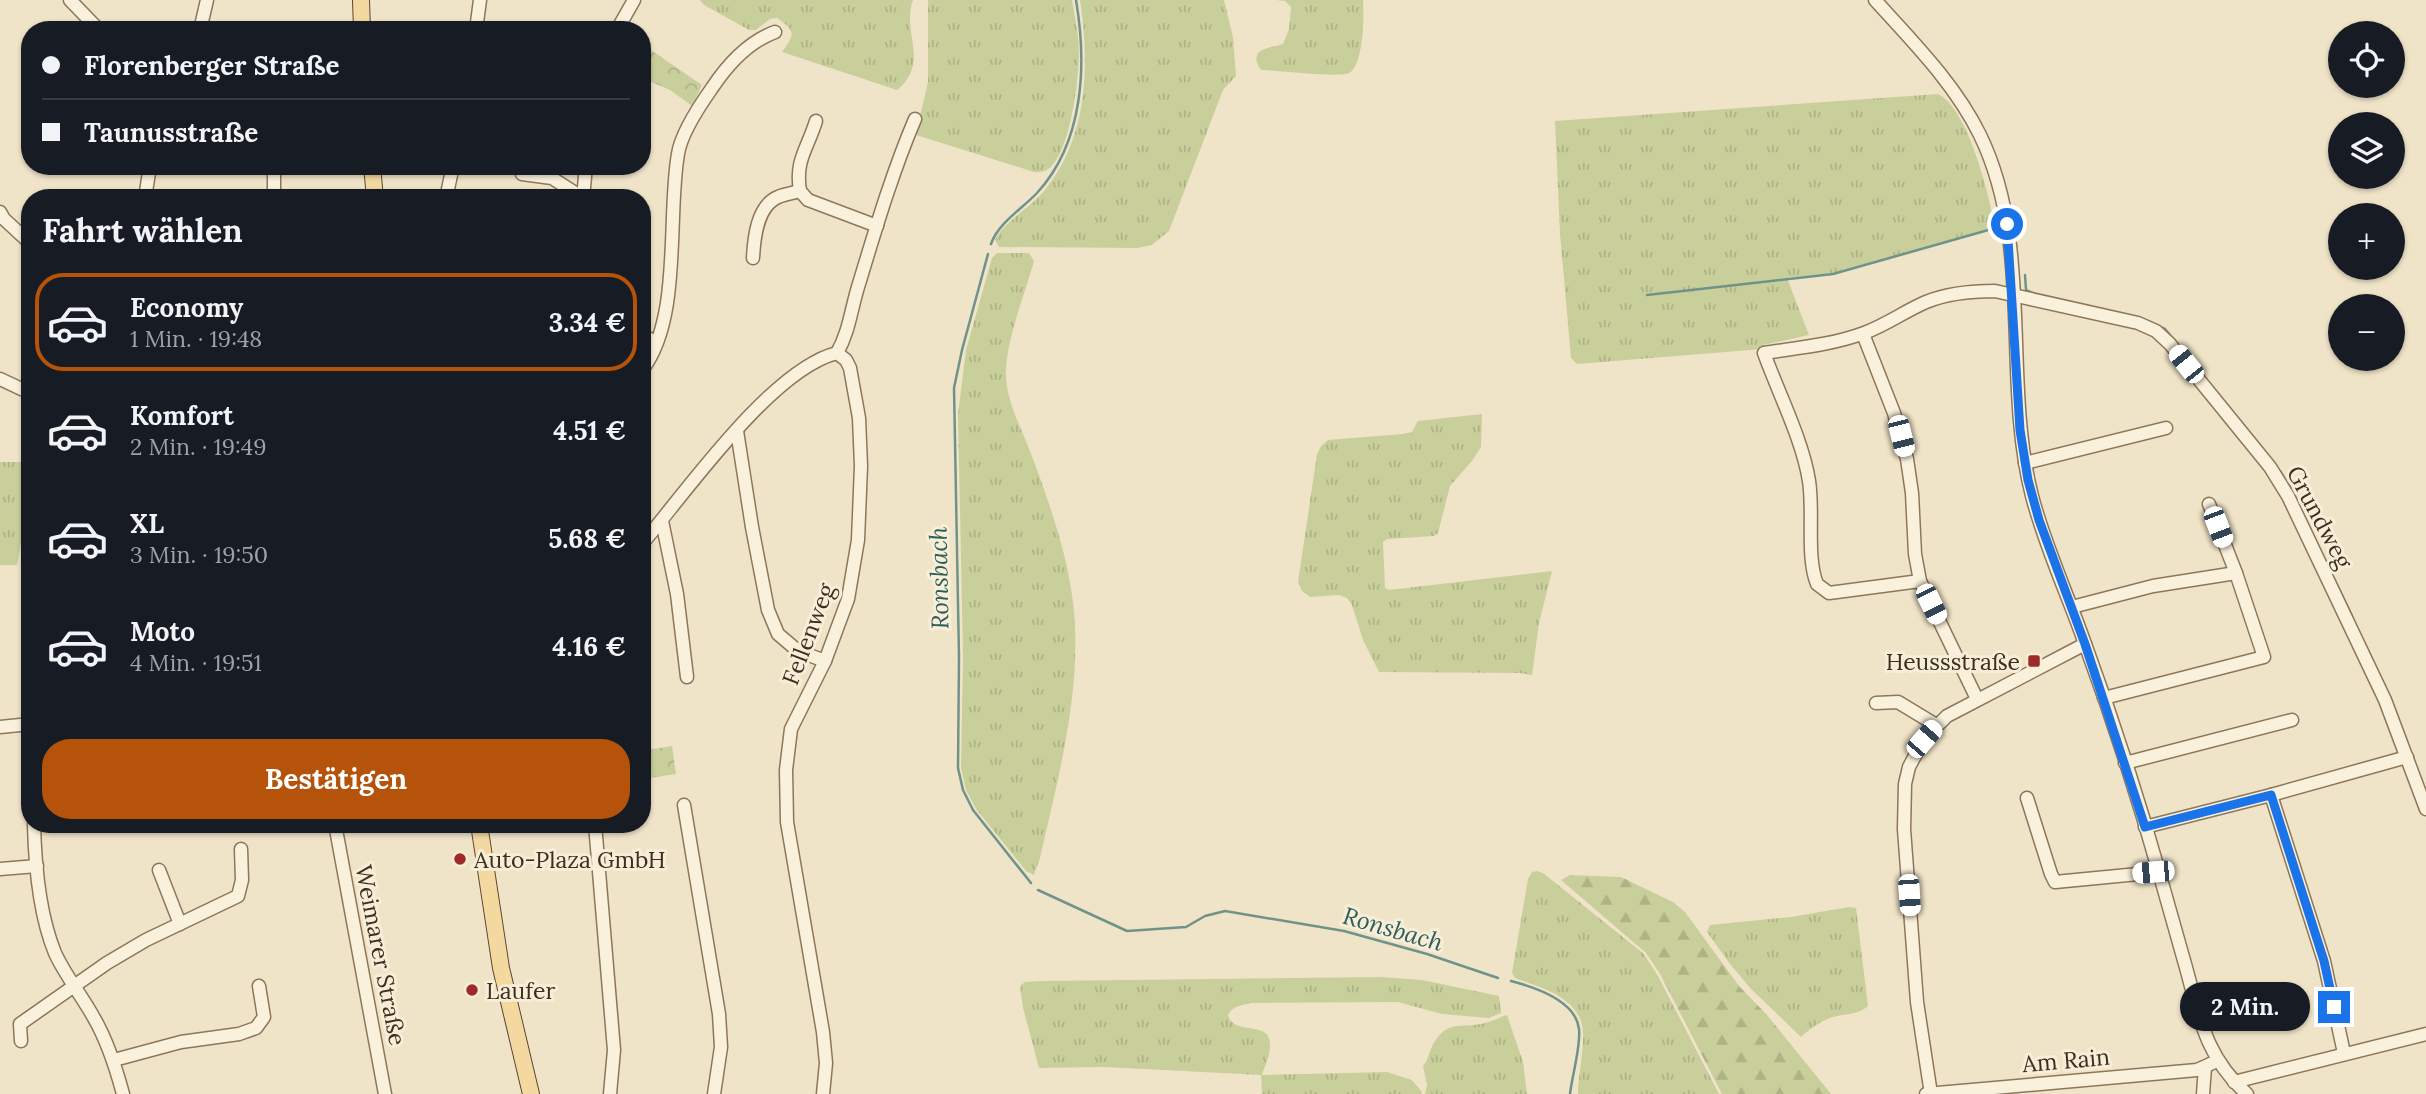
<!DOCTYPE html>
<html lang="de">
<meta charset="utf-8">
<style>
:root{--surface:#171b24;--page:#20242c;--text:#f1f3f6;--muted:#9ea1a6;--line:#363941;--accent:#b45309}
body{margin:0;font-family:Lora,serif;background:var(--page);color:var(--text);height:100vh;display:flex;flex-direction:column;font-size:26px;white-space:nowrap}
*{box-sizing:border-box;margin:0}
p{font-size:23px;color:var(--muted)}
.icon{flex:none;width:38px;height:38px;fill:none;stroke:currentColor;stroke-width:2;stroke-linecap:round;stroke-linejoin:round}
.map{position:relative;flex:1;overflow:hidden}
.drawer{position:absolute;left:21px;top:189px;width:630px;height:644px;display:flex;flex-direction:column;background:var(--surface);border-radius:28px;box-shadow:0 2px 5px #0004}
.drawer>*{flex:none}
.hud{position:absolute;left:21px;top:21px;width:630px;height:154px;border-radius:28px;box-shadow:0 2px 5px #0004;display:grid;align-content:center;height:154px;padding:0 21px;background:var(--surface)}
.controls{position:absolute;left:2328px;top:21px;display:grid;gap:14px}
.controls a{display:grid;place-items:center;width:77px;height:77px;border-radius:50%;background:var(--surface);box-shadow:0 2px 5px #0004;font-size:35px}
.end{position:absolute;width:32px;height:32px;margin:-16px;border:9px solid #1a73e8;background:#fff;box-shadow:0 0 0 4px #fff}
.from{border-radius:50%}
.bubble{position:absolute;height:49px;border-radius:24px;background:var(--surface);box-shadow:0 2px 5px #0004;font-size:23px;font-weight:800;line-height:49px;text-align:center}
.car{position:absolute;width:21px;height:42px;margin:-21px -10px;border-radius:9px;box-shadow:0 0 5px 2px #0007;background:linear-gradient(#fff 24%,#345 0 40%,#fff 0 76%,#345 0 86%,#fff 0)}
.hud b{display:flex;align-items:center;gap:24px;height:66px;font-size:26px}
.hud b+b{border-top:2px solid var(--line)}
.hud i{width:18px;height:18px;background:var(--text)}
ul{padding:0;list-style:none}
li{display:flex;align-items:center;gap:21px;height:98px;margin:0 14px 10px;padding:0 7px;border:4px solid transparent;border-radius:28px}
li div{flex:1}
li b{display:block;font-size:26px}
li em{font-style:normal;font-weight:800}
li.active{border-color:var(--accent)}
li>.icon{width:63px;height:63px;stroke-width:1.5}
h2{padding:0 21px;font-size:32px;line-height:84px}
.primary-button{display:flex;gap:14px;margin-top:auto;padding:14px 21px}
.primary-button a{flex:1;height:80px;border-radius:28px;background:var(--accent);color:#fff;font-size:28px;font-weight:800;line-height:80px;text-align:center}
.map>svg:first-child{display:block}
.grass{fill:url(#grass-tufts)}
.forest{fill:url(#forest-firs)}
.park{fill:url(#park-crowns)}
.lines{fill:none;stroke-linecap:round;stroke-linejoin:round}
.stream{stroke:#6f938a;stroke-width:2.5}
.minor-casing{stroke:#8d765c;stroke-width:15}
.major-casing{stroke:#5b4430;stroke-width:18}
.minor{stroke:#faf1dc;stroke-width:12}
.major{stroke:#f3d9a0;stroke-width:16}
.route{stroke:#1a73e8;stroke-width:9}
.poi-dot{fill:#9e2a2b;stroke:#f7eed8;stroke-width:2.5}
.labels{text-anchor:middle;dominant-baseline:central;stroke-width:6;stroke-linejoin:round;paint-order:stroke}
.street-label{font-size:23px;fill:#3d2e20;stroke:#f7eed8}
.poi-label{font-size:23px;fill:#3d2e20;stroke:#f7eed8;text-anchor:start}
.water-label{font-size:24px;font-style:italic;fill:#2f5d5a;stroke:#f7eed8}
</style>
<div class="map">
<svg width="2426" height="1094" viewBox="0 0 2426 1094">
<defs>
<pattern id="grass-tufts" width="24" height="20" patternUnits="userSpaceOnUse" patternTransform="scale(1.75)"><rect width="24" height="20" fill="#c9cf9b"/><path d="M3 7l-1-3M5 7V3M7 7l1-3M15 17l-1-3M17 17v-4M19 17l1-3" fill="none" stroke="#aeb285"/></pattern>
<pattern id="forest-firs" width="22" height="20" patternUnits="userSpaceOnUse" patternTransform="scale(1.75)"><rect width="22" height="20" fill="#c9cf9b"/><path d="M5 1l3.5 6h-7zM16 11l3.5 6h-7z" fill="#aeb285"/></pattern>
<pattern id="park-crowns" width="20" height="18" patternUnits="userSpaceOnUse" patternTransform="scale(1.75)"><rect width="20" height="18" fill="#c9cf9b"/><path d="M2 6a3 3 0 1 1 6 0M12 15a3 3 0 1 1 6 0" fill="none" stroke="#aeb285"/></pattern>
</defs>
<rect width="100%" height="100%" fill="#f0e4c8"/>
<g class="grass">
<path d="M700,0h213c-12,33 18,62 -16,90l-115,-38c14,-19 13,-21 -5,-34l-7,1 -14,11h-7l-45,-25z"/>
<path d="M928,0h144c3,18 7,35 7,54 0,24 -9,106 -34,117 -3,1 -7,1 -11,1l-121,-38 8,-22 7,-30z"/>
<path d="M1080,0h144l9,37 3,39 -13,14 -54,141 -17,14 -15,3 -138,-1 -4,-7c8,-17 36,-33 49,-49 44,-53 46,-126 36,-191z"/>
<path d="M1276,0h87c1,16 1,65 -14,73 -9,5 -73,-3 -88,-3 -15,-22 10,-22 22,-26l6,-15 2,-22 -6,-6z"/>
<path d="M1938,94c30,14 52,103 57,134l-162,45 -46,5 22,57 -46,10v4l-186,15 -6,-6 -11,-124 -5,-113z"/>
<path d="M997,253h32l5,8c-9,32 -26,75 -28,107 -2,32 17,62 27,91 17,46 34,94 40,143 10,86 -14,172 -33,256l-6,17 -8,-4 -50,-62 -10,-19 -5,-22 2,-112 -5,-242 8,-64 26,-92z"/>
<path d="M1482,414l-1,33 -9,14 -22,25 -12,47 -4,3 -47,3 -4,3 2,46 4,2 163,-19 -13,52 -7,52 -13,-2 -140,-1 -16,-32 -11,-35 -5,-7 -8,-3 -29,2 -8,-6 -4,-9 19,-128 4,-8 7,-6 75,-6 9,-2 6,-11z"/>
<path d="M0,462h30v44l-4,10 -9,49h-17z"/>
<path d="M1537,871l6,2 101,81 14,22 61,118h-141c0,-20 6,-41 5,-61 -1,-35 -41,-45 -68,-55l-3,-5 16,-94 4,-7z"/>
<path d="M1849,907l7,1 12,98c-11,10 -25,7 -38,12 -11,4 -20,11 -29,19l-50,-48 -21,-25 -23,-32 3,-7 81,-8z"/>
<path d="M1381,977l41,3 77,16 2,17 -12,5 -47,-4 -44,-12 -147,1c-10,2 -18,3 -23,12 5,21 41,5 42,28 1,11 -5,22 -8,32l125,-3 25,8 10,12 -1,2h-159l-1,-19 -157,-8 -65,1 -16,-60 -3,-22 5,-4 17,-1z"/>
<path d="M1507,1015l16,47 4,32h-102l2,-9 -4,-19c6,-7 6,-16 12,-25 14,-22 29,-12 50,-18 8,-2 15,-6 22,-8z"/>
</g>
<path class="forest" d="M1570,875l51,2 52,25 12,10 54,74 28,29 64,79h-109l-62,-120 -14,-21 -85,-73z"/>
<g class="park">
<path d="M642,44l60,41 -10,21 -22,-16 -28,-12z"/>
<path d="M672,746l4,28 -34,5v-28z"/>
</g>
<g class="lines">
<g class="stream">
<path d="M991,244c7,-21 32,-36 46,-51 47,-51 50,-128 39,-193"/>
<path d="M988,254l-26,96 -8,38 5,269 -1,111 5,22 10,20 58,73"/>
<path d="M2025,275l1,15 9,4"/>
<path d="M1647,295l186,-21 166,-47"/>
<path d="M2147,321l18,8 10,12"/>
<path d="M2280,471l13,21"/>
<path d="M2318,546l34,70"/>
<path d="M1038,890l89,41 59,-4 19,-11 20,-5 119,20 83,23 71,24"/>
<path d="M1511,981c23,6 65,20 68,48 2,17 -7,47 -9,65"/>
</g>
<g class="minor-casing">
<g id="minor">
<path d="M70,0l29,30"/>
<path d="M1875,0c38,42 80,84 105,135 54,111 22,244 52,361 13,50 35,97 52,145 28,76 53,153 75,231 8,28 16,57 24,85 16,54 19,97 64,137"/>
<path d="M200,30l7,-30"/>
<path d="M476,30l4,-30"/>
<path d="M617,30l17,-30"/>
<path d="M522,174l30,4 31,20"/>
<path d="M800,191c-5,-31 7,-41 16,-70"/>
<path d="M145,198l5,-32"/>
<path d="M274,198v-32"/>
<path d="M446,198l7,-32"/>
<path d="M583,198l3,-32"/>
<path d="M0,212l4,7 26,24"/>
<path d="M753,258c1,-20 4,-52 25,-61 7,-3 15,-4 22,-6l8,9 69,26"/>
<path d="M1863,334l31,79 13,46 5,34 3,61 5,27 57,118"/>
<path d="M642,335l14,7"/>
<path d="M837,353c12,-21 14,-43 21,-66 17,-56 34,-114 57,-168"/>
<path d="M642,370c40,-51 25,-154 36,-216 3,-21 22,-49 34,-66 16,-24 36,-46 63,-56"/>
<path d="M0,379l30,14"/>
<path d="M737,431l15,96 16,83 10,24 20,17 27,10"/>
<path d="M2025,463l141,-35"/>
<path d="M662,521l15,73 10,83"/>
<path d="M642,544c44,-52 130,-175 195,-191"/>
<path d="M1920,581l-91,12 -12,-9c-11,-27 -3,-72 -8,-103 -6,-40 -31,-89 -45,-128 32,-5 68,-8 100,-20 22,-8 41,-22 62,-31 22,-9 46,-11 69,-11l143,32 18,8 14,13 100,123 18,29 97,204 41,109"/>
<path d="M2072,607l81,-21 83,-13"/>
<path d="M2104,698l160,-41 -28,-84 -27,-69"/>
<path d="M1876,703l22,-1 38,23"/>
<path d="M0,727l30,-3"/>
<path d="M2125,763l167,-43"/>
<path d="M2271,795l53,166 20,92"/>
<path d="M2027,798l24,76 4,8 104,-10"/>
<path d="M684,805l35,209 2,33 -7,47"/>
<path d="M34,824c1,42 5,90 21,129 10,22 27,43 39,65 14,24 22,50 29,76"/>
<path d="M335,824l50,270"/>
<path d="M595,824l19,226 -4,44"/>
<path d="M2145,827l126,-32 136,-38"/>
<path d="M0,869l37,-3"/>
<path d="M159,870l21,54"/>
<path d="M21,1041l-1,-17 87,-61 39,-23 92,-44 4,-16 -1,-31"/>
<path d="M114,1060l67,-18 58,-8 17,-6 8,-11 -5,-31"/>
<path d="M2234,1082l192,-48"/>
<path d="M823,1094l3,-31 -3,-31 -36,-210 -1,-52 5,-41 34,-68 23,-62 10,-59 3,-74 -2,-48 -9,-50 -4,-8 -9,-7"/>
<path d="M1926,1094l271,-24 20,-9"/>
<path d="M1931,1094l-14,-92 -13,-173 1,-45 4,-17 15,-28 23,-23 138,-72"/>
<path d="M2203,1094l2,-27"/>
</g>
</g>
<g class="major-casing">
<g id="major">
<path d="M361,0l1,30"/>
<path d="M372,166l3,32"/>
<path d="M479,824l22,144 30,126"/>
</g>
</g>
<use href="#minor" class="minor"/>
<use href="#major" class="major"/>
</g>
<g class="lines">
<path class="route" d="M2007,224l13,206 8,50 11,40 46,124 60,183 126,-32 53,166 10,46"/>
</g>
<g class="poi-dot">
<rect x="2027" y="654" width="14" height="14" rx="3.5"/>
<circle cx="460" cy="859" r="7"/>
<circle cx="472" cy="990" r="7"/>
</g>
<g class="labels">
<g class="street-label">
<text transform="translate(2320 517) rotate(62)">Grundweg</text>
<text transform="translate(808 634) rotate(-69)">Fellenweg</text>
<text transform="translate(381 955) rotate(79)">Weimarer Straße</text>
<text transform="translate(2066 1060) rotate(-5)">Am Rain</text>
</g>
<g class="poi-label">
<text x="2020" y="661" text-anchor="end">Heussstraße</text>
<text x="474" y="859">Auto-Plaza GmbH</text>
<text x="486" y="990">Laufer</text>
</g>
<g class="water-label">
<text transform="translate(939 578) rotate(-91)">Ronsbach</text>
<text transform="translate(1393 929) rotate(16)">Ronsbach</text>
</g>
</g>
</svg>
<div class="controls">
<a><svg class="icon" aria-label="locate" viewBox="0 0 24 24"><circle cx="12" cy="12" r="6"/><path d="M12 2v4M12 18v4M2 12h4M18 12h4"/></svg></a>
<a><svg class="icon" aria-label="layers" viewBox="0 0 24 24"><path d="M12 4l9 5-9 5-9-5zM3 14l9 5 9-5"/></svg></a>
<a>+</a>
<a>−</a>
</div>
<i class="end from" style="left:2007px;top:224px"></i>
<i class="end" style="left:2334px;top:1007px"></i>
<div class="bubble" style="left:2180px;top:982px;width:130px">2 Min.</div>
<i class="car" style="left:2186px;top:364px;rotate:321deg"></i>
<i class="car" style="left:1901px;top:436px;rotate:166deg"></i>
<i class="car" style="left:2218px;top:527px;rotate:159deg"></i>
<i class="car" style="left:1931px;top:604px;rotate:154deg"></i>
<i class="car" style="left:1924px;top:739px;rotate:41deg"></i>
<i class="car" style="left:2153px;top:872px;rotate:265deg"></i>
<i class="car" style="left:1909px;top:895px;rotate:176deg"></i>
<div class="hud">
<b><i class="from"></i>Florenberger Straße</b>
<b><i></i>Taunusstraße</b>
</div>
<section class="drawer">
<h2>Fahrt wählen</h2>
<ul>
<li class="active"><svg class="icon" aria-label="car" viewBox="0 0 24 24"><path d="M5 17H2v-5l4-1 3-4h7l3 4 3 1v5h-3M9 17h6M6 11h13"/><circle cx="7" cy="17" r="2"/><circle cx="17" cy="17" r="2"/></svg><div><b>Economy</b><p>1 Min. · 19:48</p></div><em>3.34 €</em></li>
<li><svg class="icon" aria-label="car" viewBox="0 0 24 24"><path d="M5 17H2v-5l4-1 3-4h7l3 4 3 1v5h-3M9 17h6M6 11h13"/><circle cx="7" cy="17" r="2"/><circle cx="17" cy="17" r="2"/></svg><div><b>Komfort</b><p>2 Min. · 19:49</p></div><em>4.51 €</em></li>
<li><svg class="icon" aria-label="car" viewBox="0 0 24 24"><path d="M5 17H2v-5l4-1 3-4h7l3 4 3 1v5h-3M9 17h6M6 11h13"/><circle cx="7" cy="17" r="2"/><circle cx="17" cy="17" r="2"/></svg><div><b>XL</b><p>3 Min. · 19:50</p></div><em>5.68 €</em></li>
<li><svg class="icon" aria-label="car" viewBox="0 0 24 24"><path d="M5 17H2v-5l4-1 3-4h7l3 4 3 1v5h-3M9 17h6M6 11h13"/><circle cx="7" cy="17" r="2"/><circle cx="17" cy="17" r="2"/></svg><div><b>Moto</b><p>4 Min. · 19:51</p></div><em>4.16 €</em></li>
</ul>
<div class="primary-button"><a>Bestätigen</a></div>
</section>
</div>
